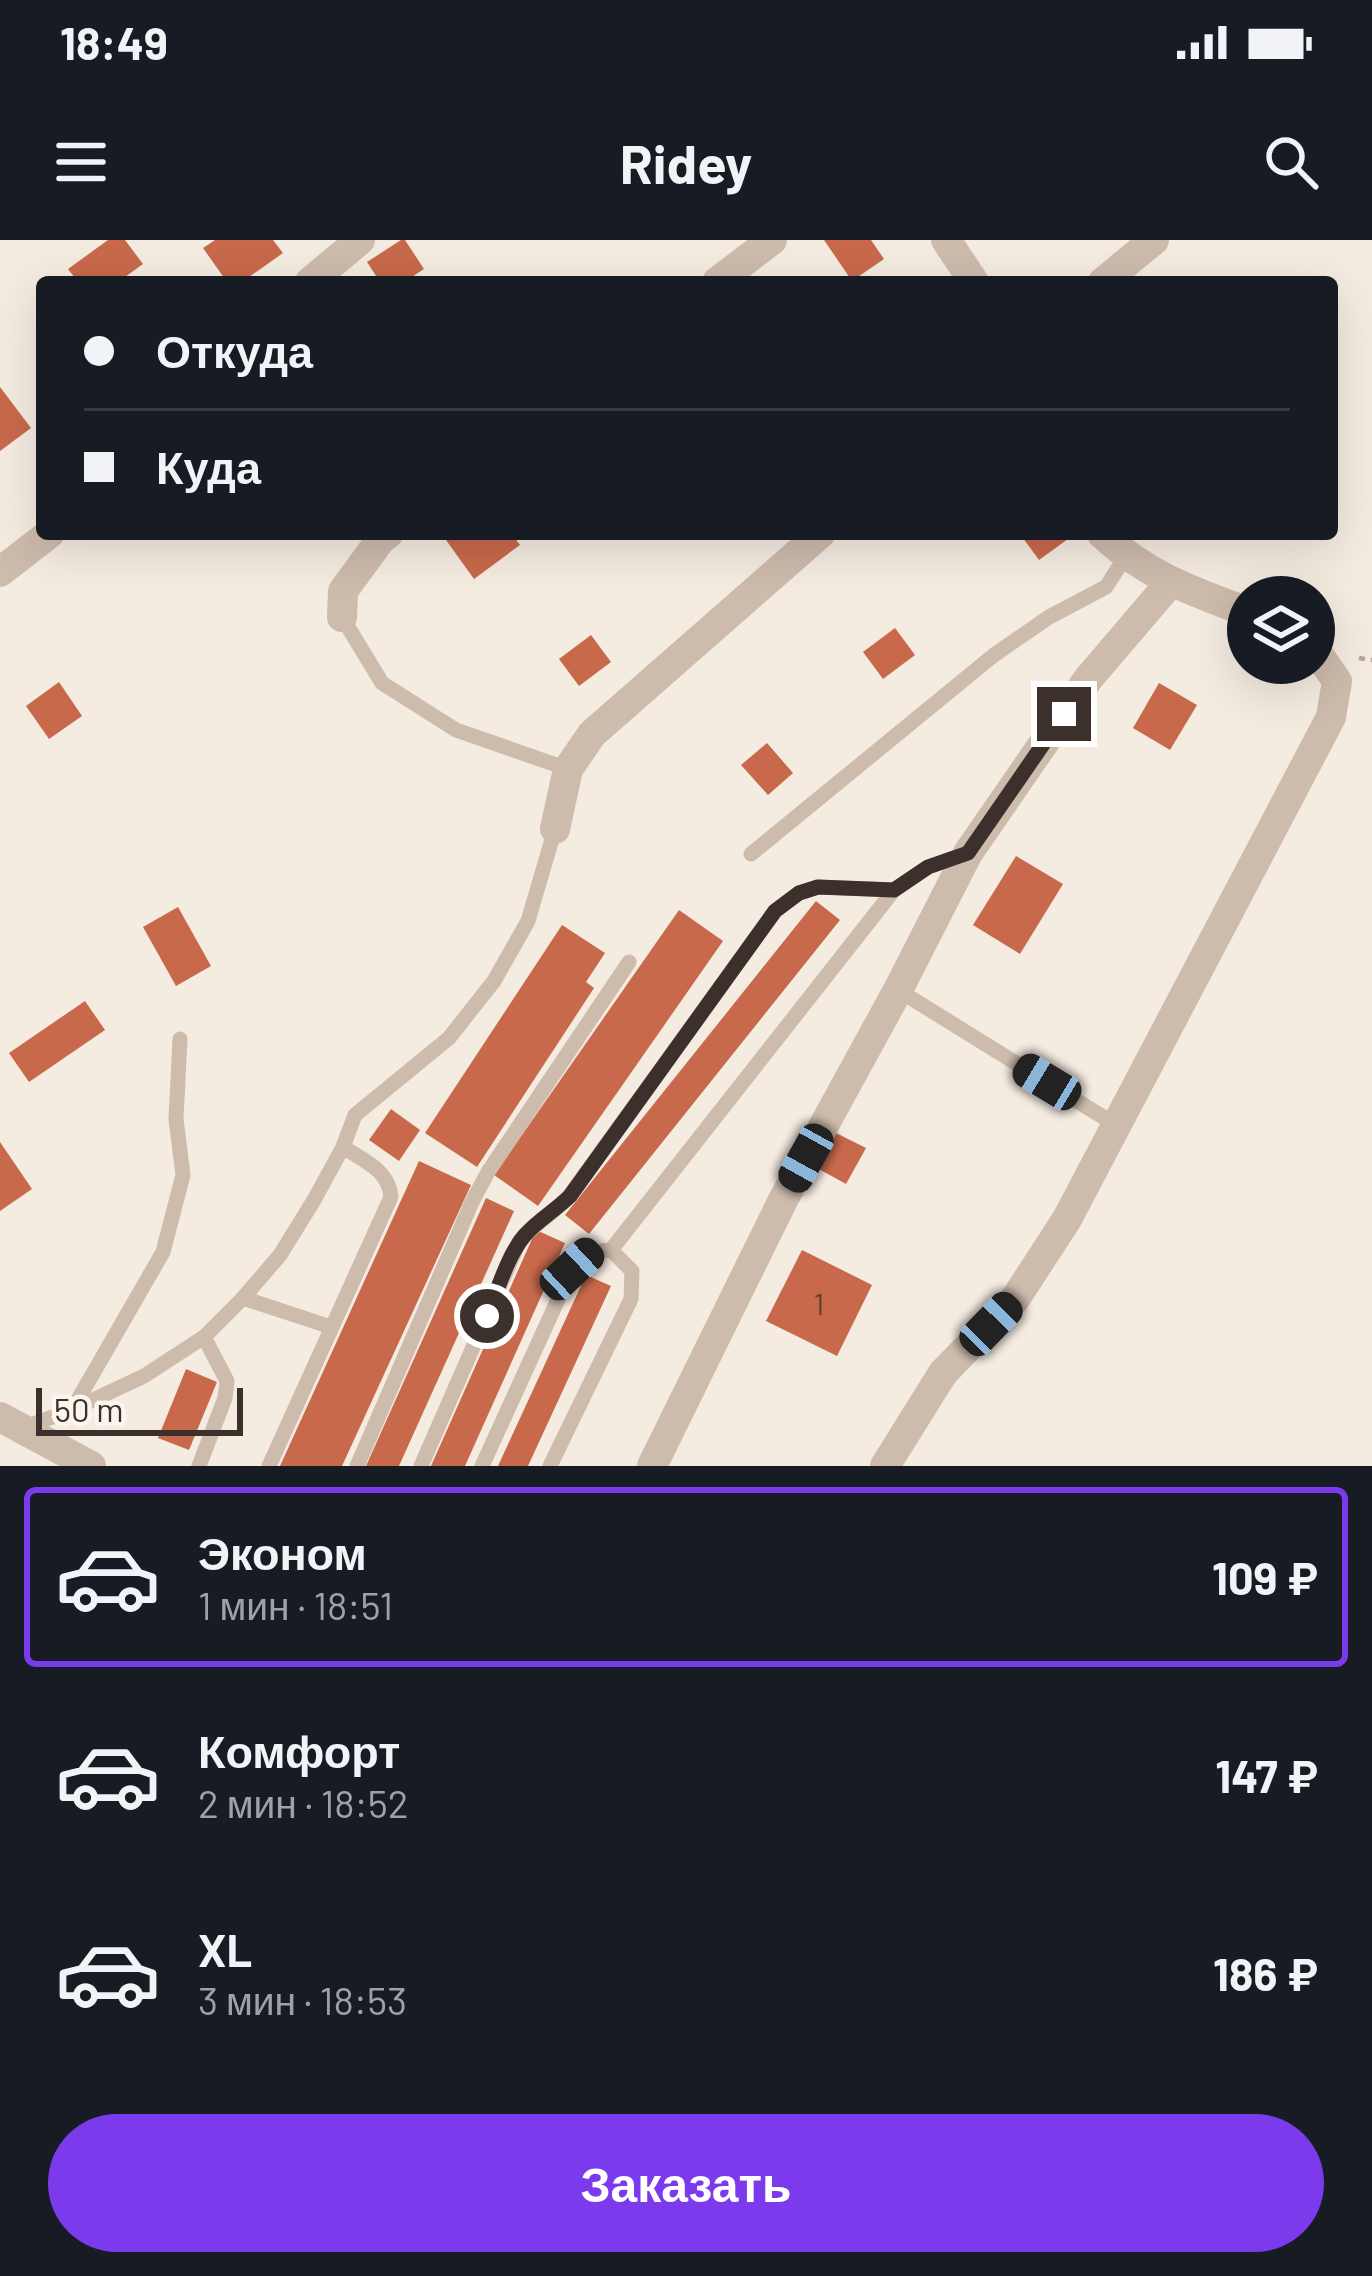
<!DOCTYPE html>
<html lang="ru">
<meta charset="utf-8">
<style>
:root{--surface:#171b24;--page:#242831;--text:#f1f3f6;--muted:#9ea1a6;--line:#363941;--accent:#7c3aed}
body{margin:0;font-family:Barlow,sans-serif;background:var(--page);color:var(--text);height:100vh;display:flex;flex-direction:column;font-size:45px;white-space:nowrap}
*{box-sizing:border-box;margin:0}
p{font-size:39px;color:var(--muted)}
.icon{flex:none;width:66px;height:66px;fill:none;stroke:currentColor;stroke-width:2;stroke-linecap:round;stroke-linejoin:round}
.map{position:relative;height:1226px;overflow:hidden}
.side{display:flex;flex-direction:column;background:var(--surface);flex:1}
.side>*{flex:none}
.hud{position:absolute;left:36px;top:36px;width:1302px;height:264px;border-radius:12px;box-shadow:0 12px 48px #0002;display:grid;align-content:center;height:264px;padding:0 48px;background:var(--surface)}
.controls{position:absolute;left:1227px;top:336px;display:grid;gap:24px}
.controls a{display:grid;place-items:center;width:108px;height:108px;border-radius:50%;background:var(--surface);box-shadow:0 12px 48px #0002;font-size:60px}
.scale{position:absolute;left:36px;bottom:30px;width:207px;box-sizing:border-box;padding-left:12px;border:6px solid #3b302b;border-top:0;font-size:33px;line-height:42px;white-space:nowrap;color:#3b302b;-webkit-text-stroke:9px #fbf5ee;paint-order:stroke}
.end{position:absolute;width:54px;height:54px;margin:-27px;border:15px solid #3b302b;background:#fff;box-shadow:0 0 0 6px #fff}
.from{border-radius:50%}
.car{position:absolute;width:36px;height:72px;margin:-36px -18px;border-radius:15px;box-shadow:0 0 9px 3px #0007;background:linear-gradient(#222 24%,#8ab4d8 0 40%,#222 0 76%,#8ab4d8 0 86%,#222 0)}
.hud b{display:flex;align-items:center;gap:42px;height:114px;font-size:45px}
.hud b+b{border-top:3px solid var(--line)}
.hud i{width:30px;height:30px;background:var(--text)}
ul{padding:21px 0 0;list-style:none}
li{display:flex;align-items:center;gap:36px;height:180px;margin:0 24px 18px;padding:0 24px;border:6px solid transparent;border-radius:12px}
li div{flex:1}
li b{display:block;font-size:45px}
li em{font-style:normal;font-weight:700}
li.on{border-color:var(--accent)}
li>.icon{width:108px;height:108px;stroke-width:1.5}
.button{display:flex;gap:24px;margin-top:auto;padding:24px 48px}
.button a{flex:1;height:138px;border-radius:72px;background:var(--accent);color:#fff;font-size:48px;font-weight:700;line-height:138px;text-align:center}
.status{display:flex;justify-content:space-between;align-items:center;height:84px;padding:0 60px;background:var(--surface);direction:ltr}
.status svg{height:33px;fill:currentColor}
header{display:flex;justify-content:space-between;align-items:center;height:156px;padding:0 48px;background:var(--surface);font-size:54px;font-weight:700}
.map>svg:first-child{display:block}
.building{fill:#c8694b}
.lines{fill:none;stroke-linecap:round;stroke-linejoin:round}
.path{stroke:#b9a596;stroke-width:4.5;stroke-dasharray:6 6;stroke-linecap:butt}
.lane{stroke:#cdbbac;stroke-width:15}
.street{stroke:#cdbbac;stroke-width:30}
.route{stroke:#3b302b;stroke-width:15}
.labels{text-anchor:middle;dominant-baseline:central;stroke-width:9;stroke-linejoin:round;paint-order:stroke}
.number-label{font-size:30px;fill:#5e3e33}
</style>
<div class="status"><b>18:49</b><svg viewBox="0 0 49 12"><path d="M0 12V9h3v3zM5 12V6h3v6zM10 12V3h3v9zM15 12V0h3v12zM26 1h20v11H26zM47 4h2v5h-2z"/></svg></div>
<header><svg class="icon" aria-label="menu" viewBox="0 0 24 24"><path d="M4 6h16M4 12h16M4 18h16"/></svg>Ridey<svg class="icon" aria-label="search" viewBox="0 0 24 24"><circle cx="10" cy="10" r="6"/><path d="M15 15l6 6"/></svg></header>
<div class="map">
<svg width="1372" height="1226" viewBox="0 0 1372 1226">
<rect width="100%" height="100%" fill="#f4ebe1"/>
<g class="building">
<path d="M108,0h17l18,24 -25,18h-40l-10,-13z"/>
<path d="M215,0h58l10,13 -41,29h-15l-24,-34z"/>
<path d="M401,0h4l19,29 -20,13h-24l-13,-20z"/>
<path d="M824,0h47l13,19 -32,22z"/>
<path d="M0,147l31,41 -31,23z"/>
<path d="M455,294h57l8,11 -46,34 -28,-39z"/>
<path d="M1020,294h55l-36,26z"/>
<path d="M895,388l20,27 -32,24 -20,-27z"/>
<path d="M591,395l20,27 -32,24 -20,-27z"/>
<path d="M59,442l23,34 -33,23 -23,-33z"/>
<path d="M1159,443l38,22 -27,45 -37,-22z"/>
<path d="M767,503l26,30 -25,22 -27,-30z"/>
<path d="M1016,616l47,28 -43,70 -47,-29z"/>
<path d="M816,661l24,19 -251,314 -24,-19z"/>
<path d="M178,667l33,59 -35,20 -33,-59z"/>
<path d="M679,670l44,31 -185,265 -44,-31z"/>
<path d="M562,685l43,28 -19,29 8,6 -117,179 -52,-34z"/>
<path d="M85,761l20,29 -76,52 -20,-29z"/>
<path d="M391,869l29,21 -21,31 -30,-21z"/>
<path d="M836,893l30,15 -20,36 -29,-16z"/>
<path d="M0,902l32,47 -32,22z"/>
<path d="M419,921l52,24 -129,281h-62z"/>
<path d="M486,958l28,13 -115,255h-33z"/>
<path d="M536,990l29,13 -100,223h-34z"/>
<path d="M802,1010l70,35 -35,71 -71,-35z"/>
<path d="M586,1035l25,11 -83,180h-30z"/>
<path d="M186,1129l31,13 -28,68 -31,-12z"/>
</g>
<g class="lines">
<path class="path" d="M1359,418l13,2"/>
<g class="lane">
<path d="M342,377l40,66 74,47 112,39"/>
<path d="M751,614l243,-199 55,-38 57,-30 20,-31"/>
<path d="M898,750l218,135"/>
<path d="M611,1010l283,-360 34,-23 37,-13"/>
<path d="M243,1058l88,29"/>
<path d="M72,1170l91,-158 20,-77 -7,-56 4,-80"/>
<path d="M25,1187l47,-17 72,-34 60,-39 39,-39 37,-43 34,-55 29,-53 12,-32 94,-77 45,-57 34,-60 27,-92"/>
<path d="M199,1226l26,-68 2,-17 -23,-44"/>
<path d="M269,1226l122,-269c-2,-27 -27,-36 -48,-50"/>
<path d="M357,1226l116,-266 15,-28 141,-210"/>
<path d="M421,1226l99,-226c16,-16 34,-28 50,-45l205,-284 24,-18 19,-6 76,3"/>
<path d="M482,1226l90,-197 18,-17 21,-2 21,21 -1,28 -81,167"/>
</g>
<g class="street">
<path d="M946,0l28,42"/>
<path d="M310,42l50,-42"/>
<path d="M717,42l55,-42"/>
<path d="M1103,42l51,-42"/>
<path d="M1102,294c45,42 90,57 146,78"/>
<path d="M0,332l49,-38"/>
<path d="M342,377l1,-26 38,-52 7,-5"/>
<path d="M555,589l13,-60 24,-35 228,-200"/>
<path d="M0,1177l91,49"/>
<path d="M652,1226l131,-266 115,-210 70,-137 120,-174 82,-96"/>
<path d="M885,1226l58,-93 72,-74 52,-80 264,-502 6,-36 -23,-33"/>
</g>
</g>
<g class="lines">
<path class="route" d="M487,1076c11,-26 20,-60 38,-81 13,-15 31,-25 45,-39l205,-285 24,-18 19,-6 76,3 34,-23 40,-14 96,-139"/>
</g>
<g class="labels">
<g class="number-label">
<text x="819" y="1063">1</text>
</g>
</g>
</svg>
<div class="controls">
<a><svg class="icon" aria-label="layers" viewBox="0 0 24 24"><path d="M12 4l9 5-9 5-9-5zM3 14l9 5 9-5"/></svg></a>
</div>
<div class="scale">50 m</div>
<i class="end from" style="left:487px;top:1076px"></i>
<i class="end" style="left:1064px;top:474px"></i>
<i class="car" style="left:1047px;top:842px;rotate:301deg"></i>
<i class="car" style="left:806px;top:918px;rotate:209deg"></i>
<i class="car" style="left:572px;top:1029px;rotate:47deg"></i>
<i class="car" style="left:991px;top:1084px;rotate:44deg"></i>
<div class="hud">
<b><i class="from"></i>Откуда</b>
<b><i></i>Куда</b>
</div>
</div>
<section class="side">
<ul>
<li class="on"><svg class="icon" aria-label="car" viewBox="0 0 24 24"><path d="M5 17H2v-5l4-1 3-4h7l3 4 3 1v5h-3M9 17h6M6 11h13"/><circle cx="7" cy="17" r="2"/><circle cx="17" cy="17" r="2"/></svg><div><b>Эконом</b><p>1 мин · 18:51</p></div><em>109 ₽</em></li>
<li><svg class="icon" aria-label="car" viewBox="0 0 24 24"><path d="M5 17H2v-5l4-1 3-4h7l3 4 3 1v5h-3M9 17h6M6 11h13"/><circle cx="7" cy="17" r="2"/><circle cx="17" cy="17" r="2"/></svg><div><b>Комфорт</b><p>2 мин · 18:52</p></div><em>147 ₽</em></li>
<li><svg class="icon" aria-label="car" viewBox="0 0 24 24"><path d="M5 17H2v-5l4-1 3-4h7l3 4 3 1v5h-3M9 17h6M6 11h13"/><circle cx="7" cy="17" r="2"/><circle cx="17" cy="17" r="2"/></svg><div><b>XL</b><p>3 мин · 18:53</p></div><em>186 ₽</em></li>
</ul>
<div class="button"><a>Заказать</a></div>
</section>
